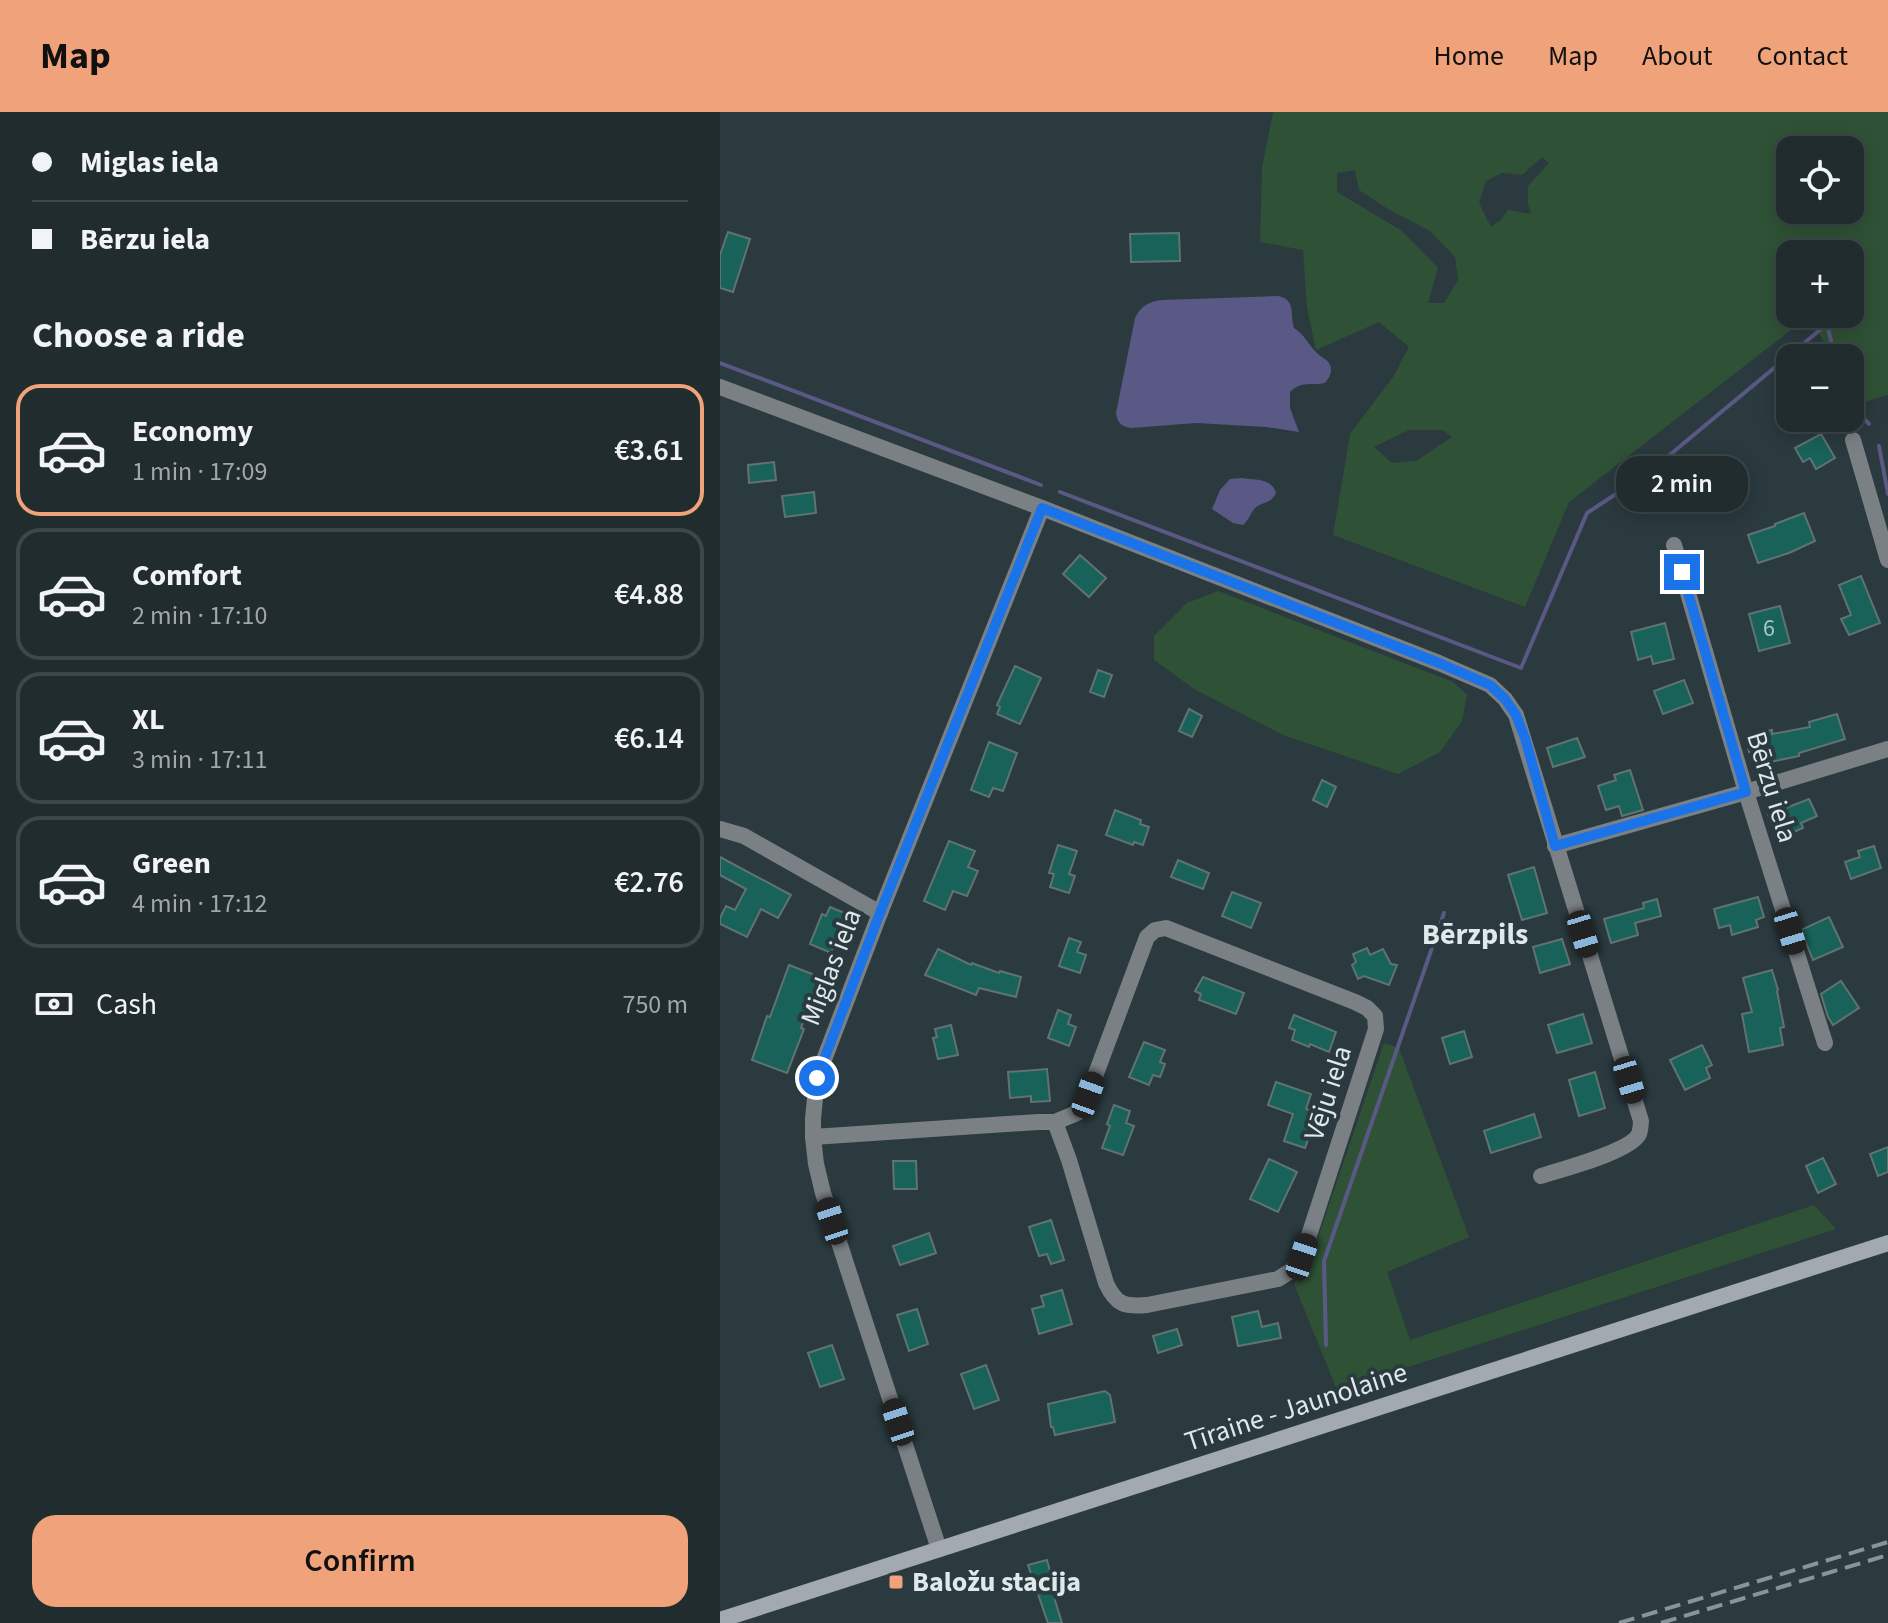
<!DOCTYPE html>
<meta charset="utf-8">
<style>
:root{--surface:#202c2e;--page:#283436;--text:#f1f3f6;--muted:#a2a7aa;--line:#3d484a;--accent:#f0a27a}
body{margin:0;font-family:"Source Sans 3",sans-serif;background:var(--page);color:var(--text);height:100vh;display:flex;flex-direction:column;font-size:30px;white-space:nowrap}
*{box-sizing:border-box;margin:0}
p{font-size:26px;color:var(--muted)}
.icon{flex:none;width:44px;height:44px;fill:none;stroke:currentColor;stroke-width:2;stroke-linecap:round;stroke-linejoin:round}
.map{position:relative;flex:1;overflow:hidden}
.side{display:flex;flex-direction:column;background:var(--surface);width:720px}
.side>*{flex:none}
.banner{display:grid;align-content:center;height:176px;padding:0 32px;background:var(--surface)}
.fabs{position:absolute;left:1056px;top:24px;display:grid;gap:16px}
.fabs a{display:grid;place-items:center;width:88px;height:88px;border-radius:16px;background:var(--surface);box-shadow:0 4px 20px #0003,0 0 0 2px var(--line);font-size:40px}
.end{position:absolute;width:36px;height:36px;margin:-18px;border:10px solid #1a73e8;background:#fff;box-shadow:0 0 0 4px #fff}
.from{border-radius:50%}
.bubble{position:absolute;height:56px;border-radius:24px;background:var(--surface);box-shadow:0 4px 20px #0003,0 0 0 2px var(--line);font-size:26px;font-weight:600;line-height:56px;text-align:center}
.car{position:absolute;width:24px;height:48px;margin:-24px -12px;border-radius:10px;box-shadow:0 0 6px 2px #0007;background:linear-gradient(#222 24%,#8ab4d8 0 40%,#222 0 76%,#8ab4d8 0 86%,#222 0)}
.banner b{display:flex;align-items:center;gap:28px;height:76px;font-size:30px}
.banner b+b{border-top:2px solid var(--line)}
.banner i{width:20px;height:20px;background:var(--text)}
ul{padding:0;list-style:none}
li{display:flex;align-items:center;gap:24px;height:132px;margin:0 16px 12px;padding:0 16px;border:4px solid var(--line);border-radius:24px}
li div{flex:1}
li b{display:block;font-size:30px}
li em{font-style:normal;font-weight:600}
li.current{border-color:var(--accent)}
li>.icon{width:72px;height:72px;stroke-width:1.5}
h2{padding:0 32px;font-size:36px;line-height:96px}
.pay{display:flex;align-items:center;gap:20px;height:88px;padding:0 32px;font-size:30px}
.pay p{margin-inline-start:auto}
.cta{display:flex;gap:16px;margin-top:auto;padding:16px 32px}
.cta a{flex:1;height:92px;border-radius:24px;background:var(--accent);color:#111;font-size:32px;font-weight:600;line-height:92px;text-align:center}
header{display:flex;align-items:center;gap:48px;box-sizing:border-box;height:112px;padding:0 40px;background:var(--accent);color:#111}
header strong{font-size:38px}
nav{display:flex;gap:44px;margin-inline-start:auto;font-size:28px}
main{display:flex;flex:1;min-height:0}
.map>svg:first-child{display:block}
.green{fill:#2f5236;fill-rule:evenodd}
.water{fill:#5a5885}
.lines{fill:none;stroke-linecap:round;stroke-linejoin:round}
.stream{stroke:#5a5885;stroke-width:4}
.building{fill:#18625a;stroke:#617370;stroke-width:2}
.minor{stroke:#7b8085;stroke-width:16}
.secondary{stroke:#a2a9b1;stroke-width:16}
.rail{stroke:#889498;stroke-width:4;stroke-dasharray:16 8;stroke-linecap:butt}
.route{stroke:#1a73e8;stroke-width:10}
.poi-dot{fill:#f0a27a;stroke:#2a3a3e;stroke-width:3}
.labels{text-anchor:middle;dominant-baseline:central;stroke-width:8;stroke-linejoin:round;paint-order:stroke}
.number-label{font-size:24px;fill:#adc6c7}
.street-label{font-size:28px;fill:#dfe8eb;stroke:#2a3a3e}
.poi-label{font-size:28px;font-weight:bold;fill:#dfe8eb;stroke:#2a3a3e;text-anchor:start}
.neighbourhood-label{font-size:30px;font-weight:bold;fill:#dfe8eb;stroke:#2a3a3e}
</style>
<header>
<strong>Map</strong>
<nav><a>Home</a><a>Map</a><a>About</a><a>Contact</a></nav>
</header>
<main>
<section class="side">
<div class="banner">
<b><i class="from"></i>Miglas iela</b>
<b><i></i>Bērzu iela</b>
</div>
<h2>Choose a ride</h2>
<ul>
<li class="current"><svg class="icon" aria-label="car" viewBox="0 0 24 24"><path d="M5 17H2v-5l4-1 3-4h7l3 4 3 1v5h-3M9 17h6M6 11h13"/><circle cx="7" cy="17" r="2"/><circle cx="17" cy="17" r="2"/></svg><div><b>Economy</b><p>1 min · 17:09</p></div><em>€3.61</em></li>
<li><svg class="icon" aria-label="car" viewBox="0 0 24 24"><path d="M5 17H2v-5l4-1 3-4h7l3 4 3 1v5h-3M9 17h6M6 11h13"/><circle cx="7" cy="17" r="2"/><circle cx="17" cy="17" r="2"/></svg><div><b>Comfort</b><p>2 min · 17:10</p></div><em>€4.88</em></li>
<li><svg class="icon" aria-label="car" viewBox="0 0 24 24"><path d="M5 17H2v-5l4-1 3-4h7l3 4 3 1v5h-3M9 17h6M6 11h13"/><circle cx="7" cy="17" r="2"/><circle cx="17" cy="17" r="2"/></svg><div><b>XL</b><p>3 min · 17:11</p></div><em>€6.14</em></li>
<li><svg class="icon" aria-label="car" viewBox="0 0 24 24"><path d="M5 17H2v-5l4-1 3-4h7l3 4 3 1v5h-3M9 17h6M6 11h13"/><circle cx="7" cy="17" r="2"/><circle cx="17" cy="17" r="2"/></svg><div><b>Green</b><p>4 min · 17:12</p></div><em>€2.76</em></li>
</ul>
<div class="pay"><svg class="icon" aria-label="cash" viewBox="0 0 24 24"><path d="M3 7h18v10H3z"/><circle cx="12" cy="12" r="2"/></svg>Cash<p>750 m</p></div>
<div class="cta"><a>Confirm</a></div>
</section>
<div class="map">
<svg width="1168" height="1511" viewBox="0 0 1168 1511">
<rect width="100%" height="100%" fill="#2a3a3e"/>
<g class="green">
<path d="M553,0h615v283l-31,9 -7,-13v-33h-17l-24,-42 -240,186 -44,105 -192,-72 17,-101 43,-57 16,-30 -30,-25 -63,28 -9,-42 -4,-58 -43,-8 2,-74zM1070,38h60v60h-60zM822,45l7,6 -21,23v18l3,10 -23,-4 -7,10 -10,7 -12,-24 7,-22 16,-8 20,2zM635,58l4,20 29,19 42,22 25,26 3,23 -14,23h-16l10,-35 -36,-37 -65,-39v-19zM1070,142h60v60h-60zM689,318h34l9,7 -36,24 -24,2 -18,-16z"/>
<path d="M498,479l235,91 14,13 -5,26 -22,31 -42,22 -115,-39 -89,-46 -40,-29v-24l33,-33z"/>
<path d="M664,931l15,5 70,189 -82,35 23,68 404,-135 22,24 -499,161 -43,-106 21,-38z"/>
</g>
<g class="water">
<path d="M558,184c18,3 12,19 16,32 10,6 14,16 22,24 4,5 12,7 14,13 3,7 -1,13 -5,18 -13,3 -23,-3 -35,9v16l9,24 -33,-5 -70,-4 -64,5c-10,-1 -15,-5 -16,-15l19,-95c6,-12 14,-17 28,-18z"/>
<path d="M522,366c12,2 30,0 34,15 -6,12 -13,8 -21,15 -5,6 -6,12 -12,17l-10,-2 -21,-14 8,-19 10,-11z"/>
</g>
<g class="lines">
<g class="stream">
<path d="M0,251l321,122"/>
<path d="M1130,292l19,20"/>
<path d="M1159,334l9,48"/>
<path d="M340,380l461,176 66,-155 61,-40 179,-149 8,34"/>
<path d="M606,1233l-2,-84 120,-348"/>
</g>
</g>
<g class="building">
<path d="M8,120l22,7 -17,53 -13,-4v-33z"/>
<path d="M459,121l1,28 -49,1 -1,-28z"/>
<path d="M1101,322l14,24 -19,11 -6,-11 -7,4 -8,-14z"/>
<path d="M54,350l2,18 -27,3 -1,-18z"/>
<path d="M94,380l2,21 -31,4 -3,-21z"/>
<path d="M1084,401l11,28 -26,12 -31,10 -10,-28 27,-9v-2z"/>
<path d="M360,443l26,23 -17,19 -26,-23z"/>
<path d="M1141,464l19,47 -31,12 -8,-16 10,-4 -12,-30z"/>
<path d="M1060,494l10,37 -31,8 -10,-37z"/>
<path d="M945,511l9,36 -21,5 -2,-8 -13,4 -7,-28z"/>
<path d="M295,554l26,12 -21,46 -23,-10 3,-7 -3,-2z"/>
<path d="M378,558l14,5 -8,22 -14,-5z"/>
<path d="M964,568l9,23 -30,11 -9,-23z"/>
<path d="M469,597l13,7 -10,21 -13,-6z"/>
<path d="M1117,602l8,25 -46,14v3l-43,9 -2,-14 -5,1 -3,-17 26,-5v4l38,-7 -1,-5z"/>
<path d="M857,626l8,19 -32,10 -6,-19z"/>
<path d="M269,630l28,11 -14,38 -10,-3 -4,9 -18,-7z"/>
<path d="M910,658l13,40 -21,6 -3,-10 -13,4 -8,-24 18,-6 -2,-5z"/>
<path d="M602,668l14,7 -9,20 -14,-7z"/>
<path d="M1089,687l8,17 -16,7 2,5 -21,9 -1,-2 -4,1 -9,-21z"/>
<path d="M395,698l26,10 -1,4 9,3 -6,18 -9,-3 -1,3 -27,-10z"/>
<path d="M229,729l26,10 -7,16 10,4 -11,25 -14,-5 -8,19 -21,-9z"/>
<path d="M338,733l19,6 -8,23 6,2 -6,17 -19,-6 4,-13 -5,-1z"/>
<path d="M1154,734l7,22 -30,11 -6,-17 15,-5 -2,-6z"/>
<path d="M0,745l71,38 -13,23 -17,-9 -14,28 -27,-13v-6l6,-12 9,4 11,-21 -26,-14z"/>
<path d="M458,748l31,13 -6,16 -32,-12z"/>
<path d="M814,755l13,46 -25,7 -14,-45z"/>
<path d="M512,780l29,11 -10,25 -29,-12z"/>
<path d="M1038,785l6,20 -8,3 2,7 -26,8 -2,-10 -11,3 -5,-19z"/>
<path d="M937,787l4,17 -26,7 3,12 -27,8 -7,-24 40,-11 -1,-5z"/>
<path d="M110,795l17,7 -16,39 -21,-9 12,-30 4,2z"/>
<path d="M1109,805l14,30 -30,13 -12,-30z"/>
<path d="M349,826l12,4 -4,10 9,3 -6,18 -21,-7z"/>
<path d="M842,827l8,25 -30,9 -7,-26z"/>
<path d="M647,836l3,7 13,-6 8,15 6,1 -8,20 -25,-9 -6,3 -6,-14 4,-3 -3,-8z"/>
<path d="M218,837l33,16 1,-2 27,10 1,-2 21,6 -5,20 -37,-9 -3,7 -51,-20z"/>
<path d="M69,853l31,12 -19,51 3,1 -17,44 -35,-13 15,-44 3,1z"/>
<path d="M1052,858l6,20 -1,1 7,36 -4,1 3,17 -34,7 -7,-38 10,-2 -9,-34z"/>
<path d="M483,865l41,16 -8,21 -37,-14 2,-6 -6,-3z"/>
<path d="M1121,869l18,27 -26,17 -5,-8 -7,-23z"/>
<path d="M338,898l13,5 -3,9 8,3 -7,19 -21,-8z"/>
<path d="M863,902l9,29 -35,10 -9,-28z"/>
<path d="M574,903l42,17 -7,20 -19,-8 -1,3 -17,-7 3,-10 -6,-2z"/>
<path d="M231,913l7,30 -20,4 -5,-21 4,-1 -2,-8z"/>
<path d="M744,919l8,26 -22,7 -8,-26z"/>
<path d="M424,930l21,8 -5,12 5,2 -5,13 -7,-2 -4,10 -20,-8z"/>
<path d="M982,933l10,20 -6,3 4,10 -25,12 -15,-30z"/>
<path d="M327,957l3,32 -19,1v-6l-21,2 -2,-26z"/>
<path d="M875,960l10,36 -26,8 -10,-36z"/>
<path d="M556,970l35,12 -5,15 11,4 -12,35 -21,-7 9,-27 -25,-9z"/>
<path d="M394,993l16,6 -4,12 8,3 -11,29 -21,-7 8,-22 -3,-2z"/>
<path d="M814,1002l7,23 -50,16 -7,-22z"/>
<path d="M1168,1035v25l-10,4 -8,-22z"/>
<path d="M1103,1046l13,26 -18,9 -12,-27z"/>
<path d="M549,1047l28,13 -19,40 -28,-13z"/>
<path d="M173,1049h23l1,28h-23z"/>
<path d="M331,1108l13,40 -13,4 -4,-10 -8,2 -10,-29z"/>
<path d="M209,1121l7,20 -36,12 -7,-19z"/>
<path d="M342,1178l10,34 -33,10 -7,-25 12,-3 -3,-10z"/>
<path d="M197,1197l11,35 -19,7 -12,-36z"/>
<path d="M538,1199l4,16 16,-4 3,15 -43,8 -6,-29z"/>
<path d="M457,1217l5,16 -24,8 -5,-17z"/>
<path d="M112,1233l12,34 -24,8 -12,-34z"/>
<path d="M266,1253l13,35 -25,9 -13,-35z"/>
<path d="M385,1279l5,4 5,27 -60,13 -2,-8h-2l-3,-23z"/>
<path d="M327,1448l10,36 -3,1 8,26h-14l-20,-58z"/>
</g>
<g class="lines">
<g class="minor">
<path d="M0,275l322,121 397,155 51,22 15,14 11,16 125,406c0,2 -1,11 -2,13 -9,18 -77,35 -98,42"/>
<path d="M1133,328l35,120"/>
<path d="M954,433l72,247 79,251"/>
<path d="M0,717l24,7 136,77"/>
<path d="M835,734l191,-54 142,-43"/>
<path d="M93,1025l225,-15h17l14,38 37,123c10,22 19,24 41,22l131,-26 14,-9 10,-13 74,-228 -1,-13 -8,-8 -12,-6 -189,-74 -11,2 -8,7 -59,158 -11,18 -22,9"/>
<path d="M219,1437l-116,-356 -7,-29 -3,-27v-18l4,-41 63,-165 162,-405"/>
</g>
<path class="secondary" d="M0,1508l1168,-377"/>
<g class="rail">
<path d="M899,1511l269,-81"/>
<path d="M941,1511l227,-68"/>
</g>
</g>
<g class="lines">
<path class="route" d="M97,966l63,-165 162,-405 397,155 51,22 15,14 11,16 9,23 30,108 191,-54 -64,-220"/>
</g>
<rect class="poi-dot" x="168" y="1462" width="16" height="16" rx="4"/>
<g class="labels">
<g class="number-label">
<text x="1049" y="516">6</text>
</g>
<g class="street-label">
<text transform="translate(1052 675) rotate(73)">Bērzu iela</text>
<text transform="translate(111 855) rotate(-69)">Miglas iela</text>
<text transform="translate(608 981) rotate(-72)">Vēju iela</text>
<text transform="translate(576 1295) rotate(-18)">Tīraine - Jaunolaine</text>
</g>
<g class="poi-label">
<text x="192" y="1470">Baložu stacija</text>
</g>
<g class="neighbourhood-label">
<text x="755" y="822">Bērzpils</text>
</g>
</g>
</svg>
<div class="fabs">
<a><svg class="icon" aria-label="locate" viewBox="0 0 24 24"><circle cx="12" cy="12" r="6"/><path d="M12 2v4M12 18v4M2 12h4M18 12h4"/></svg></a>
<a>+</a>
<a>−</a>
</div>
<i class="end from" style="left:97px;top:966px"></i>
<i class="end" style="left:962px;top:460px"></i>
<div class="bubble" style="left:896px;top:344px;width:132px">2 min</div>
<i class="car" style="left:1070px;top:819px;rotate:163deg"></i>
<i class="car" style="left:863px;top:822px;rotate:163deg"></i>
<i class="car" style="left:909px;top:968px;rotate:163deg"></i>
<i class="car" style="left:368px;top:983px;rotate:20deg"></i>
<i class="car" style="left:112px;top:1109px;rotate:342deg"></i>
<i class="car" style="left:582px;top:1145px;rotate:18deg"></i>
<i class="car" style="left:178px;top:1310px;rotate:342deg"></i>
</div>
</main>
